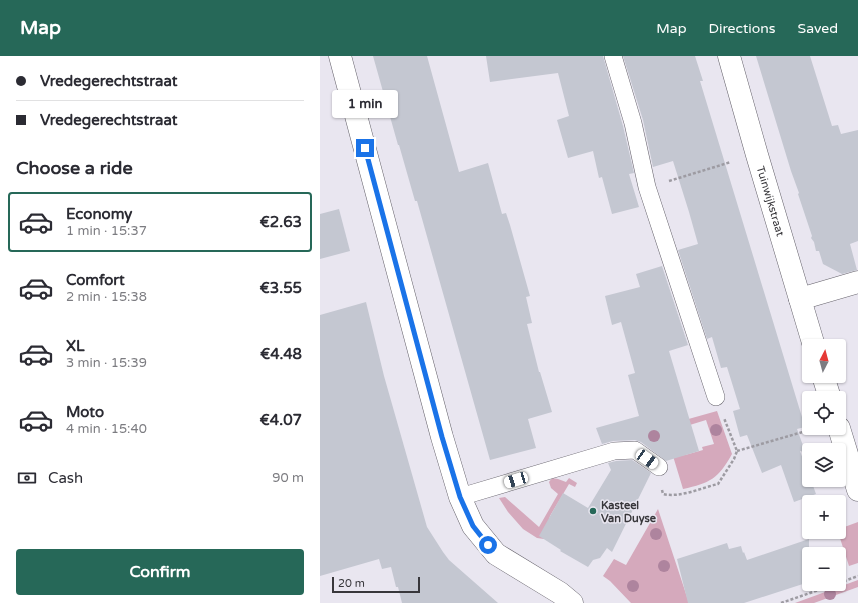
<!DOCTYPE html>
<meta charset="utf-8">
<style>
:root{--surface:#fff;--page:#f2f2f3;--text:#2b2b33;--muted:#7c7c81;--line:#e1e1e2;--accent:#266858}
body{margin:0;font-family:"Varela Round",sans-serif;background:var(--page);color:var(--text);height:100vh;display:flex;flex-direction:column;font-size:15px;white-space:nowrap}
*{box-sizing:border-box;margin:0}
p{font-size:13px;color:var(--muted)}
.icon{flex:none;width:22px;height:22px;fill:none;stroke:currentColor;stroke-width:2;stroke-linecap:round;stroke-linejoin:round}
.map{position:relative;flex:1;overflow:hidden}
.drawer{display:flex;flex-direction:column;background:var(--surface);width:320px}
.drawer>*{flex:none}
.guide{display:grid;align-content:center;height:88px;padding:0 16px;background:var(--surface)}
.needle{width:26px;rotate:6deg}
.tools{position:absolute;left:482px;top:283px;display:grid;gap:8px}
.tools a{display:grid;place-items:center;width:44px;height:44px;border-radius:4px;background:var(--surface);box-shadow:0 1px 3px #0004;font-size:20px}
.scale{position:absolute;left:12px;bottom:10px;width:88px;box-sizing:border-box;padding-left:4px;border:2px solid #38373b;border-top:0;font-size:11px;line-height:14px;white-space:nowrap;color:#38373b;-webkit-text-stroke:3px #e9e6f0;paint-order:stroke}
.end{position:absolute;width:18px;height:18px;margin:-9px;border:5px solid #1a73e8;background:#fff;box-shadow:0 0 0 2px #fff}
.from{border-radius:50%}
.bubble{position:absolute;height:28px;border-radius:4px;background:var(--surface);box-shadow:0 1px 3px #0004;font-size:13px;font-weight:800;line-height:28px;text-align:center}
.car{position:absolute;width:12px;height:24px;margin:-12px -6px;border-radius:5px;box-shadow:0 0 3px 1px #0007;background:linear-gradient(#fff 24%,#345 0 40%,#fff 0 76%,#345 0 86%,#fff 0)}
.guide b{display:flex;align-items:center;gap:14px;height:38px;font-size:15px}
.guide b+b{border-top:1px solid var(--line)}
.guide i{width:10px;height:10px;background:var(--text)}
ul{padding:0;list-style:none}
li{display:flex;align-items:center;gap:12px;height:60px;margin:0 8px 6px;padding:0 8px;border:2px solid transparent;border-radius:4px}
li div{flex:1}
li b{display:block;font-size:15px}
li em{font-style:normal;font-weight:800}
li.on{border-color:var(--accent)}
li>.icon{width:36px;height:36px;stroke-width:1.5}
h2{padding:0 16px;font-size:18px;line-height:48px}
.pay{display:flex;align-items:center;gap:10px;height:44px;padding:0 16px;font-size:15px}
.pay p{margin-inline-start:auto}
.cta{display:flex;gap:8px;margin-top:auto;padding:8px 16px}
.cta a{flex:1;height:46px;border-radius:4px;background:var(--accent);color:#fff;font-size:16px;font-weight:800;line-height:46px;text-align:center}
header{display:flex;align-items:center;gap:24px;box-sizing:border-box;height:56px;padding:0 20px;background:var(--accent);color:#fff}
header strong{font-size:19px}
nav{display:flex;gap:22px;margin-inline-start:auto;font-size:14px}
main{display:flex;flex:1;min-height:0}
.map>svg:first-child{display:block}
.green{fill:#d5a9bc}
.building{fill:#c4c7d1}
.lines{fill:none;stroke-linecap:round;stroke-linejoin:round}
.service-casing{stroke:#64616a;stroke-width:18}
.minor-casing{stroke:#64616a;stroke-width:23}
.path{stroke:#9d9ba2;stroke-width:2.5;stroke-dasharray:3 2;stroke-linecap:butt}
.service{stroke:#fff;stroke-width:17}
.minor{stroke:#fff;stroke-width:22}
.tree{fill:#ae849e}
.route{stroke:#1a73e8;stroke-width:5}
.poi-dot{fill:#266858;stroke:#e9e6f0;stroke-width:1.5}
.labels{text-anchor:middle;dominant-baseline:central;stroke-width:3;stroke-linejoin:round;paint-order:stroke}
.street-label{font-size:11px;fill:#38373b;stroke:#e9e6f0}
.poi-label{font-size:11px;font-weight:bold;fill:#38373b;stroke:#e9e6f0;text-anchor:start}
</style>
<header>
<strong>Map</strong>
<nav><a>Map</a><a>Directions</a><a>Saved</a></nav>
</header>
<main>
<section class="drawer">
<div class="guide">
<b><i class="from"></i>Vredegerechtstraat</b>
<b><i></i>Vredegerechtstraat</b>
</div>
<h2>Choose a ride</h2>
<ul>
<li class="on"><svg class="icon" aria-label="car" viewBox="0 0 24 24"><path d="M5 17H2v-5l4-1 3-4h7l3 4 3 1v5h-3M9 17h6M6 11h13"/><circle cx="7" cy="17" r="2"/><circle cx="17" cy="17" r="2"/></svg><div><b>Economy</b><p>1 min · 15:37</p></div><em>€2.63</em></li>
<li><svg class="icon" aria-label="car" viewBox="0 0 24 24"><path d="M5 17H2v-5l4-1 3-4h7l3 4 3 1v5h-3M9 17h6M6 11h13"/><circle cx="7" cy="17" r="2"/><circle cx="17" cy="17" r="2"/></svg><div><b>Comfort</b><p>2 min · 15:38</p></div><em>€3.55</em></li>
<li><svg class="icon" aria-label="car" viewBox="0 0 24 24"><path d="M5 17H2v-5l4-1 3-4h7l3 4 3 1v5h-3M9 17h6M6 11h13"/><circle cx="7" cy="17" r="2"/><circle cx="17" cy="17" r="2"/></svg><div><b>XL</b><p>3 min · 15:39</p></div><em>€4.48</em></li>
<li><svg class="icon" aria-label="car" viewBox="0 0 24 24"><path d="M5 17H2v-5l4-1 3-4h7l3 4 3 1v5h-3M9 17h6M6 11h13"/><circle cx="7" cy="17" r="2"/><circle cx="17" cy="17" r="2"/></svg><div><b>Moto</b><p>4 min · 15:40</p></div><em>€4.07</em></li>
</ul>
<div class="pay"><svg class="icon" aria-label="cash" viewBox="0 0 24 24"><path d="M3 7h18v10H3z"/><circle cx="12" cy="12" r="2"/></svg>Cash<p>90 m</p></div>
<div class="cta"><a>Confirm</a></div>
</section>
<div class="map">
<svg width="538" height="547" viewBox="0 0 538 547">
<rect width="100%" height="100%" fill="#e9e6f0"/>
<g class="green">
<path d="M397,355l15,43c-14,25 -22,29 -49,35l-10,-33 12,-1 18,-5 -1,-3 12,-3 -8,-24 -39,12 -32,2z"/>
<path d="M232,422l6,1 8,3 3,-4 8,5 -2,4 -6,-3 -19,32 -6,23 -7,-1 -14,-9 -15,-17 -9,-14 6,-1 34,30 19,-33 -7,-6 -2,-6z"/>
<path d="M338,453l31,94h-58l-21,-22 -7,-5 11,-17 12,6z"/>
<path d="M538,466v41l-9,3 -11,-34h1v-3z"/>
<path d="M538,524v7l-44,16h-19z"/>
</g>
<g class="building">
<path d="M53,0h54l32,116 29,-9 14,51 4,-1 4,12 20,71 -4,1 6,26 -5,1 12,48h1l12,40 -24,7 8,29 -46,12 -73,-259h-2l-16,-56h-1z"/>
<path d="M166,0h117l20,70 11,47 -5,1 10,33 -27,7 -10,-37 -3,1 -6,-27 -25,7 -11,-38 12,-4 -11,-43 -68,9z"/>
<path d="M303,0h72l8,25h-3l105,346 -8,2 8,22h-1v1l-4,-1 9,25v4h2l5,14 -22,8 -13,-37 -19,8 -15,-38 -7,2 -7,-26 7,-2 -13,-42 -6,1 -9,-31 -5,2 -29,-89 20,-6 -9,-32 -16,-51 -20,6 -10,-47z"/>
<path d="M436,0h54l22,70 6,-1 3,9 17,-4v111l-8,3 7,26 -15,4 -19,-10 -4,-13h-3l-2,-9 -3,-4 1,-2 -14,-42 1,-1 -8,-22z"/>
<path d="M19,153l11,42 -30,8v-45z"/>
<path d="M342,210l26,79 -19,6 30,100 -33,10 -25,-19 -6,-2 -22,1 -11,3 -6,-16 43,-12 -11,-41 7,-2 -14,-51 -9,3 -7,-29 35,-9 -4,-13z"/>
<path d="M46,246l18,74 43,151 16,25 6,8 49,43h-96l-4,-16h-2l-5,-20 -9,2 -3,-10 -59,17v-261z"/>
<path d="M312,404l19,13 -39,79 -5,-4 -7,10 -7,2 -5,7 -28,-16 1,-1 -22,-14 24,-43 25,15 23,-38 -3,-7 8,-2z"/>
<path d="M489,483v43l-65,21h-56l-11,-44 50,-16 2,6 12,-3 2,7 1,-1 3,8z"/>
</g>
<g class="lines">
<g class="service-casing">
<g id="service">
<path d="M293,0l20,67 14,64 69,210"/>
<path d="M140,441l154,-46 21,-1 24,17"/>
</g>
</g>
<g class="minor-casing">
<g id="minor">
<path d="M20,0l102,381 18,60 13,29 23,28 64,39 12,10"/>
<path id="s1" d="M409,0l28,99 57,191"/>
<path d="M480,243l58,-17"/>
<path d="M503,320l7,22"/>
<path d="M519,372l19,62"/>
</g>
</g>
<g class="path">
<path d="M349,125l62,-19"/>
<path d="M417,395l76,-22"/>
<path d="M342,434l1,4c17,4 38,-6 55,-10l16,-25 3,-8 -13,-33"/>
<path d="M519,527l19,-7"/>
<path d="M461,547l55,-19"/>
</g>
<use href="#service" class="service"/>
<use href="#minor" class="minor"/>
</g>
<g class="tree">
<circle cx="396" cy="374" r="6"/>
<circle cx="334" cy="380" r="6"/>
<circle cx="336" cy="478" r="6"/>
<circle cx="344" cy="510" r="6"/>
<circle cx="313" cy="530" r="6"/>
<circle cx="510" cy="538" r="6"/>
</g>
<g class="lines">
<path class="route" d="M45,92l77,289 18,60 13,29 15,19"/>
</g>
<circle class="poi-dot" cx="273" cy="455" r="4"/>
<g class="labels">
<g class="street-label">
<text stroke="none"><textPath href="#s1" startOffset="151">Tuinwijkstraat</textPath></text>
</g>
<g class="poi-label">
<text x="281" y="449">Kasteel<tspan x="281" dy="13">Van Duyse</tspan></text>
</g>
</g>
</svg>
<div class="tools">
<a><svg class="needle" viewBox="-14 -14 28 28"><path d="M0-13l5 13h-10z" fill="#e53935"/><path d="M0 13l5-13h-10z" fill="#7c7c81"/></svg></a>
<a><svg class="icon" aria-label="locate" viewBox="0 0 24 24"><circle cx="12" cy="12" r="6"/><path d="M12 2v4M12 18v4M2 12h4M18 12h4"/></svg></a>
<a><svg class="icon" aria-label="layers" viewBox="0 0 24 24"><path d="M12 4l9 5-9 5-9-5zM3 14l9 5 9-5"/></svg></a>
<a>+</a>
<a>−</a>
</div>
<div class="scale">20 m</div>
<i class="end from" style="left:168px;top:489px"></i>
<i class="end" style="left:45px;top:92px"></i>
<div class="bubble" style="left:12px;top:34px;width:66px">1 min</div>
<i class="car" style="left:327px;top:403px;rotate:125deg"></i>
<i class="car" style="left:196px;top:424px;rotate:253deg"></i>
</div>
</main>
